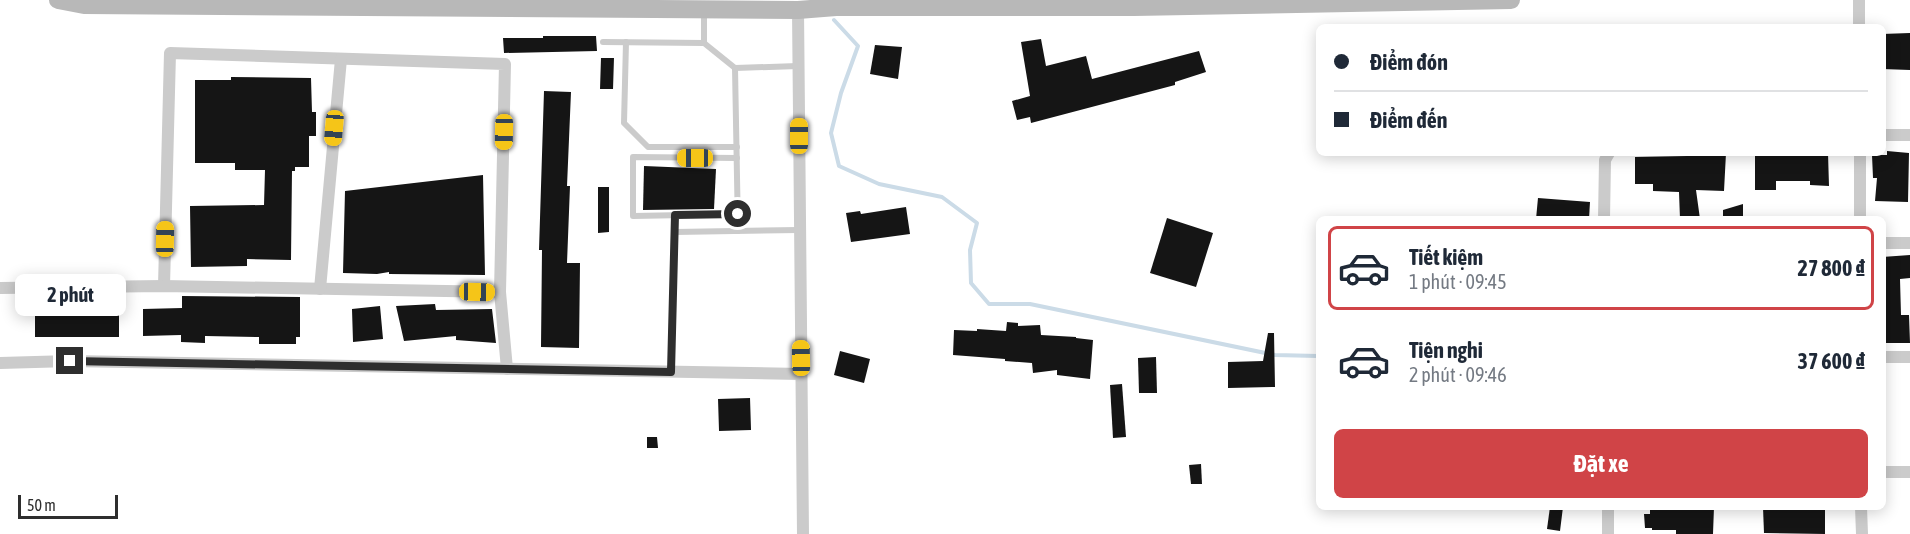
<!DOCTYPE html>
<html lang="vi">
<meta charset="utf-8">
<style>
:root{--surface:#fff;--page:#f2f2f3;--text:#1f2937;--muted:#747a83;--line:#e0e1e3;--accent:#d04447}
body{margin:0;font-family:"Asap Condensed",sans-serif;background:var(--page);color:var(--text);height:100vh;display:flex;flex-direction:column;font-size:22px;white-space:nowrap}
*{box-sizing:border-box;margin:0}
p{font-size:20px;color:var(--muted)}
.icon{flex:none;width:33px;height:33px;fill:none;stroke:currentColor;stroke-width:2;stroke-linecap:round;stroke-linejoin:round}
.map{position:relative;flex:1;overflow:hidden}
.sheet{position:absolute;left:1316px;top:216px;width:570px;height:294px;display:flex;flex-direction:column;background:var(--surface);border-radius:9px;box-shadow:0 3px 15px #0003}
.sheet>*{flex:none}
.top-card{position:absolute;left:1316px;top:24px;width:570px;height:132px;border-radius:9px;box-shadow:0 3px 15px #0003;display:grid;align-content:center;height:132px;padding:0 18px;background:var(--surface)}
.scale{position:absolute;left:18px;bottom:15px;width:100px;box-sizing:border-box;padding-left:6px;border:3px solid #2e2e2e;border-top:0;font-size:16px;line-height:21px;white-space:nowrap;color:#2e2e2e;-webkit-text-stroke:4px #fff;paint-order:stroke}
.end{position:absolute;width:27px;height:27px;margin:-14px;border:8px solid #2e2e2e;background:#fff;box-shadow:0 0 0 3px #fff}
.from{border-radius:50%}
.bubble{position:absolute;height:42px;border-radius:9px;background:var(--surface);box-shadow:0 3px 15px #0003;font-size:20px;font-weight:700;line-height:42px;text-align:center}
.car{position:absolute;width:18px;height:36px;margin:-18px -9px;border-radius:8px;box-shadow:0 0 4px 2px #0007;background:linear-gradient(#f5c518 24%,#345 0 40%,#f5c518 0 76%,#345 0 86%,#f5c518 0)}
.top-card b{display:flex;align-items:center;gap:21px;height:57px;font-size:22px}
.top-card b+b{border-top:2px solid var(--line)}
.top-card i{width:15px;height:15px;background:var(--text)}
ul{padding:10px 0 0;list-style:none}
li{display:flex;align-items:center;gap:18px;height:84px;margin:0 12px 9px;padding:0 6px;border:3px solid transparent;border-radius:9px}
li div{flex:1}
li b{display:block;font-size:22px}
li em{font-style:normal;font-weight:700}
li.selected{border-color:var(--accent)}
li>.icon{width:54px;height:54px;stroke-width:1.5}
.cta{display:flex;gap:12px;margin-top:auto;padding:12px 18px}
.cta a{flex:1;height:69px;border-radius:9px;background:var(--accent);color:#fff;font-size:24px;font-weight:700;line-height:69px;text-align:center}
.map>svg:first-child{display:block}
.lines{fill:none;stroke-linecap:round;stroke-linejoin:round}
.stream{stroke:#cbdbe7;stroke-width:4}
.building{fill:#151515}
.lane{stroke:#cbcbcb;stroke-width:6}
.street{stroke:#cbcbcb;stroke-width:12}
.secondary{stroke:#b8b8b8;stroke-width:18}
.route{stroke:#2e2e2e;stroke-width:8}
</style>
<div class="map">
<svg width="1910" height="534" viewBox="0 0 1910 534">
<rect width="100%" height="100%" fill="#fff"/>
<g class="lines">
<path class="stream" d="M834,20l24,26 -17,47 -10,40 8,33 40,18 63,13 35,26 -7,27 1,33 18,21h41l245,51 43,1"/>
</g>
<g class="building">
<path d="M1910,33v37l-28,-1v-35z"/>
<path d="M543,36h53l1,15 -93,2 -1,-15h40z"/>
<path d="M1041,39l5,27 40,-10 6,23 107,-28 7,21 -31,10v3l-144,38 -1,-6 -13,3 -5,-19 18,-5 -9,-54z"/>
<path d="M875,45l27,2 -4,32 -28,-5z"/>
<path d="M601,58h13l-1,31h-13z"/>
<path d="M231,77l80,1 1,34h4v24h-7v31h-14v4h-3l-1,89 -44,-1v7l-56,1 -1,-61 74,-1 1,-35h-30v-7h-40v-83h36z"/>
<path d="M544,91l27,1 -4,94h3l-3,77h13l-1,85 -38,-1 1,-97h-3z"/>
<path d="M1887,151l22,2 -1,49 -33,-1 2,-23h-4l-1,-23h15z"/>
<path d="M1726,153l-2,38 -28,-1 4,29h-20l-1,-27 -26,-1v-7h-18v-27l52,-1v-2z"/>
<path d="M1755,153h73l1,33 -19,-1v-4h-34v9h-21z"/>
<path d="M644,166l72,3 -2,40 -71,1z"/>
<path d="M483,175l2,100 -96,-1v-2l-12,2 -34,-1 2,-82z"/>
<path d="M598,187h11v45l-11,1z"/>
<path d="M1538,198l52,4 -1,17h-53z"/>
<path d="M1743,204v15h-20v-9z"/>
<path d="M906,207l4,27 -59,8 -5,-29 14,-2 1,3z"/>
<path d="M1167,218l46,15 -17,54 -46,-14z"/>
<path d="M1910,255v23l-10,1 1,36h8l1,28h-24v-63h-2l-2,-23z"/>
<path d="M182,296l118,1v40h-4v7h-37v-7l-54,-1v7l-24,-1v-7l-38,1v-27l39,-1z"/>
<path d="M35,302l84,1v34h-84z"/>
<path d="M435,304l1,6 56,-1 4,34 -40,-3v-4l-52,5 -8,-35z"/>
<path d="M380,306l3,33 -30,3 -1,-33z"/>
<path d="M1007,322l11,1v3l22,-1 1,10 35,2v1l17,2 -3,39 -33,-4v-5l-24,3 -1,-10 -27,-2v-2l-52,-4 1,-25 23,1v-2l29,2z"/>
<path d="M1268,333h6l1,54 -47,1v-26l35,-1z"/>
<path d="M840,351l30,8 -6,24 -30,-8z"/>
<path d="M1156,357l1,36h-18l-1,-35z"/>
<path d="M1122,384l4,53 -13,1 -3,-53z"/>
<path d="M750,398l1,32 -32,1 -1,-32z"/>
<path d="M647,437h10l1,11h-11z"/>
<path d="M1201,464l1,20h-11l-2,-19z"/>
<path d="M1550,507h13l-3,24 -13,-2z"/>
<path d="M1650,507h64l-1,27h-37v-4h-24v-2h-7l-1,-14h6z"/>
<path d="M1763,507h62v27l-61,-1z"/>
</g>
<g class="lines">
<g class="lane">
<path d="M603,42l101,1 31,25 3,163"/>
<path d="M626,42l-2,81 24,24h89"/>
<path d="M704,43v-32"/>
<path d="M735,68l63,-2"/>
<path d="M737,158l-104,-1v59l105,-2"/>
<path d="M675,232l124,-2"/>
<path d="M671,371l4,-156"/>
</g>
<g class="street">
<path d="M1859,0v27"/>
<path d="M798,10l5,524"/>
<path d="M1882,135h28"/>
<path d="M1860,153v66"/>
<path d="M1604,219l1,-59 4,-7"/>
<path d="M1882,243h28"/>
<path d="M164,286l6,-233 335,11 -5,228 7,77"/>
<path d="M0,288l164,-2 336,6"/>
<path d="M320,289l21,-230"/>
<path d="M1882,357h28"/>
<path d="M0,363l70,-2 731,13"/>
<path d="M1882,472h28"/>
<path d="M1608,507v27"/>
<path d="M1861,507l1,27"/>
</g>
<path class="secondary" d="M58,0l26,5 714,5 38,-3h298l377,-7"/>
</g>
<g class="lines">
<path class="route" d="M70,361l601,11 4,-157 63,-1"/>
</g>
</svg>
<div class="scale">50 m</div>
<i class="end from" style="left:738px;top:214px"></i>
<i class="end" style="left:70px;top:361px"></i>
<div class="bubble" style="left:15px;top:274px;width:111px">2 phút</div>
<i class="car" style="left:334px;top:128px;rotate:185deg"></i>
<i class="car" style="left:504px;top:132px;rotate:181deg"></i>
<i class="car" style="left:799px;top:136px;rotate:0deg"></i>
<i class="car" style="left:695px;top:158px;rotate:270deg"></i>
<i class="car" style="left:165px;top:239px;rotate:1deg"></i>
<i class="car" style="left:477px;top:292px;rotate:91deg"></i>
<i class="car" style="left:801px;top:358px;rotate:359deg"></i>
<div class="top-card">
<b><i class="from"></i>Điểm đón</b>
<b><i></i>Điểm đến</b>
</div>
<section class="sheet">
<ul>
<li class="selected"><svg class="icon" aria-label="car" viewBox="0 0 24 24"><path d="M5 17H2v-5l4-1 3-4h7l3 4 3 1v5h-3M9 17h6M6 11h13"/><circle cx="7" cy="17" r="2"/><circle cx="17" cy="17" r="2"/></svg><div><b>Tiết kiệm</b><p>1 phút · 09:45</p></div><em>27 800 ₫</em></li>
<li><svg class="icon" aria-label="car" viewBox="0 0 24 24"><path d="M5 17H2v-5l4-1 3-4h7l3 4 3 1v5h-3M9 17h6M6 11h13"/><circle cx="7" cy="17" r="2"/><circle cx="17" cy="17" r="2"/></svg><div><b>Tiện nghi</b><p>2 phút · 09:46</p></div><em>37 600 ₫</em></li>
</ul>
<div class="cta"><a>Đặt xe</a></div>
</section>
</div>
